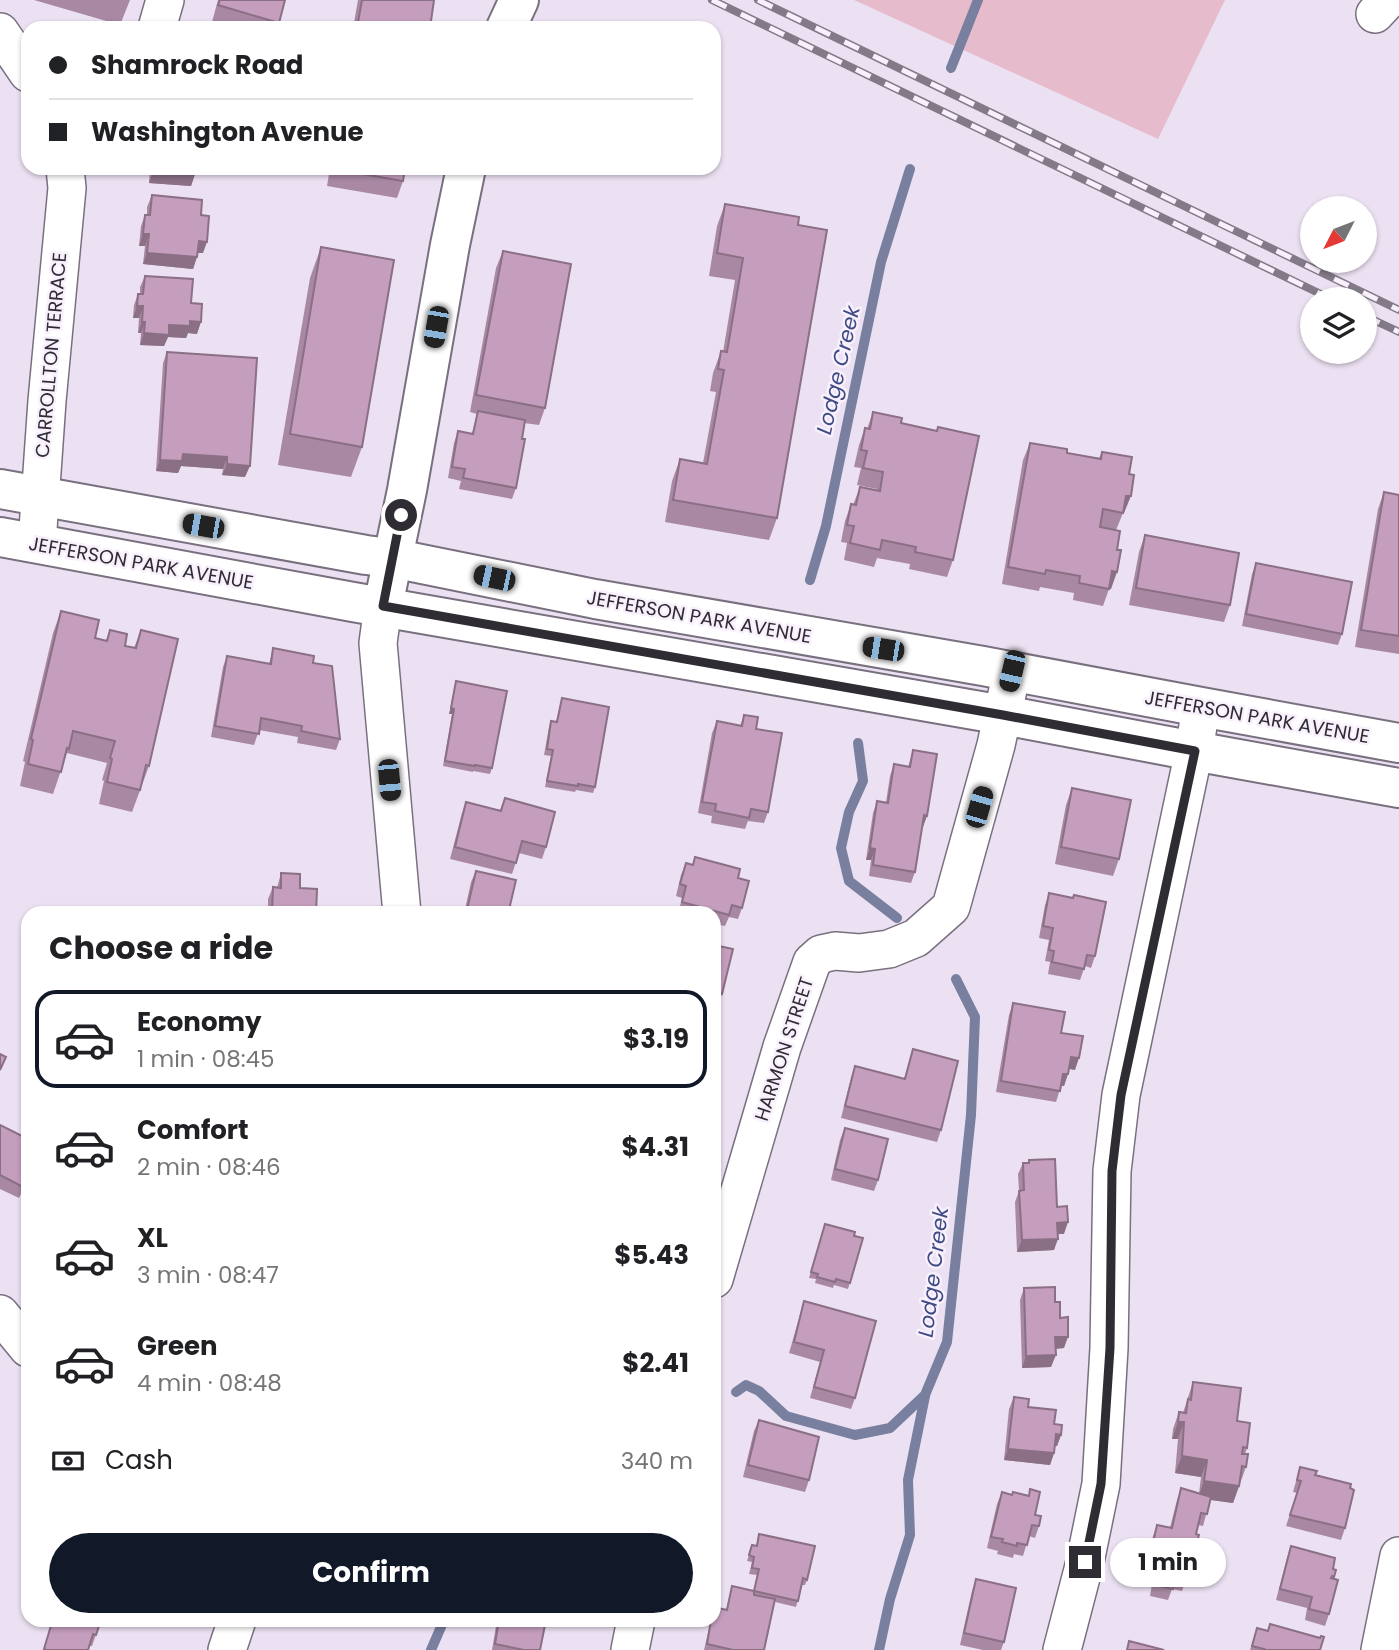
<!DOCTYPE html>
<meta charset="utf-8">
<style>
:root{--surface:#fff;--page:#f6f6f6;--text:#202124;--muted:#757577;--line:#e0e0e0;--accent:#111827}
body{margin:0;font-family:Poppins,sans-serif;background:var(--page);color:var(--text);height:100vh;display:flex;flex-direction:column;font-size:26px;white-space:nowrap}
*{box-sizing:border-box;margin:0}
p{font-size:23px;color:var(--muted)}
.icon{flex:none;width:38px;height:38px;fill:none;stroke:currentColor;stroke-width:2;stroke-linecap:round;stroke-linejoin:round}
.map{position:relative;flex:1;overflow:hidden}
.side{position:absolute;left:21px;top:906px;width:700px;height:721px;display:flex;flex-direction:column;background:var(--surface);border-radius:21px;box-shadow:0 2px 5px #0004}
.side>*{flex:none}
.top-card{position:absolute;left:21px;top:21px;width:700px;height:154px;border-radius:21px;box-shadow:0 2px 5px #0004;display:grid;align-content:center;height:154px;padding:0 28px;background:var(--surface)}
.needle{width:46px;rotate:228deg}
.tools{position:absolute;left:1300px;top:196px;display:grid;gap:14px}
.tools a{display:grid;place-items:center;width:77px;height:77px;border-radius:50%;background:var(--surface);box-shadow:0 2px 5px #0004;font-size:35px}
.end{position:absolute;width:32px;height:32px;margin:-16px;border:9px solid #302c33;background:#fff;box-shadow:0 0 0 4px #fff}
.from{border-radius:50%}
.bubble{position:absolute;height:49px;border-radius:24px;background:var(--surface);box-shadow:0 2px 5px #0004;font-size:23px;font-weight:700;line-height:49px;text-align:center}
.car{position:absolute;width:21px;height:42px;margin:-21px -10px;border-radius:9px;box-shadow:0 0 5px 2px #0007;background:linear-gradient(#222 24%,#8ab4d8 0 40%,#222 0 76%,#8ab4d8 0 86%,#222 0)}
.top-card b{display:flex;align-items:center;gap:24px;height:66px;font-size:26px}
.top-card b+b{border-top:2px solid var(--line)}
.top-card i{width:18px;height:18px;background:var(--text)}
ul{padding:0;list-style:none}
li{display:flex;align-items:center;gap:21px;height:98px;margin:0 14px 10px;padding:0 14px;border:4px solid transparent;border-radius:21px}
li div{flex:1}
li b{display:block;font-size:26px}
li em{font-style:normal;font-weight:700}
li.selected{border-color:var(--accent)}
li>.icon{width:63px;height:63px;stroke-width:1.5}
h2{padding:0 28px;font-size:32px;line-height:84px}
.pay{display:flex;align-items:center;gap:18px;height:77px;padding:0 28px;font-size:26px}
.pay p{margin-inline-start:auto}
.primary-button{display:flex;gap:14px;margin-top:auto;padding:14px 28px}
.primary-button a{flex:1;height:80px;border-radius:42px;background:var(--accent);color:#fff;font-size:28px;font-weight:700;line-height:80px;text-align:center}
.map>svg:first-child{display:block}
.green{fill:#e6bccd}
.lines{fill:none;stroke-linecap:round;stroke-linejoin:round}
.stream{stroke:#787f9f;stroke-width:10}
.minor-casing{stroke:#79707f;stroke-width:40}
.tertiary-casing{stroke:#79707f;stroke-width:42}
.primary-casing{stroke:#79707f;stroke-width:42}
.minor{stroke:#fff;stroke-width:37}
.tertiary{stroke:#fff;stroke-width:38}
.primary{stroke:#fff;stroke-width:38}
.rail-casing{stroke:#827b87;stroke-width:8}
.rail{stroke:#f8f0fd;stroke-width:5;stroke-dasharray:16;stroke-linecap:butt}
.wall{fill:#a988a3}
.shaded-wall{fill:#8a6f85}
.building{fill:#c59ebe;stroke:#8a6f85;stroke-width:2}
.route{stroke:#302c33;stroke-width:9}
.labels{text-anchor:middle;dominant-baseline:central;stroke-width:5;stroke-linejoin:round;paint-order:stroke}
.street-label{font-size:19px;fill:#302c33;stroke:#f8f0fd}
.water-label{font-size:21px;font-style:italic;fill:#3e4a82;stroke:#f8f0fd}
</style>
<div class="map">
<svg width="1399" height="1650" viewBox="0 0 1399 1650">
<rect width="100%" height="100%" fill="#ece1f2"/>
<path class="green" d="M854,0h371l-67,139z"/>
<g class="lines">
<g class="stream">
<path d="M951,68l27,-68"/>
<path d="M810,580l16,-54 55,-264 29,-93"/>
<path d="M858,743l5,38 -14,31 -8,36 8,33 48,37"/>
<path d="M736,1392l10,-7 13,6 27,25 69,19 35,-7 35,-33 22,-53 24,-227 4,-98 -19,-38"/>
<path d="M431,1650l13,-30"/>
<path d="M879,1650l11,-51 20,-64 -2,-55 17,-84"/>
</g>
<g class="minor-casing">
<g id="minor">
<path d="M1375,14l13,-14"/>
<path d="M157,28l8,-28"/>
<path d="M0,32l28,41"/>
<path d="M37,543l10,-142 20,-213 -2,-20"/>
<path d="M383,606l-5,37 24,271"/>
<path d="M714,1279l68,-232 30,-85 9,-8 14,-3 24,2 30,-4 27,-11 35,-31 45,-162 16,-74"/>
<path d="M0,1314l28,34"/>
<path d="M227,1650l10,-30"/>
<path d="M630,1650l6,-30"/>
<path d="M1062,1650l23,-88 16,-78 8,-136 3,-177 9,-76 73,-344 7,-44"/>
<path d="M1380,1650l19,-94"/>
</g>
</g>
<g class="tertiary-casing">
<g id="tertiary">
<path d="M506,28l13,-28"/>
<path d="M383,606l24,-116 43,-245 16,-77"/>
</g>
</g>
<g class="primary-casing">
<g id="primary">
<path d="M0,489l366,66 26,3 203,41 388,67 218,41 198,36"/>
<path d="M0,537l353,65 650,113 191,36 205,37"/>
</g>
</g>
<use href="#minor" class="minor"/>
<use href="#tertiary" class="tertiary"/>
<use href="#primary" class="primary"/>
<g class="rail-casing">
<g id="rail">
<path d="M712,0l619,299"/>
<path d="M758,0l641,310"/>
<path d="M1365,316l34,16"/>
</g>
</g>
<use href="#rail" class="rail"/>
</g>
<g class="wall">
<path d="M34,0h96l-10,25z"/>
<path d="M218,0h67l-8,28h-45l-20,-6z"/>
<path d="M358,0h76l-4,28h-77z"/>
<path d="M150,168h62l-3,7 -14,-1 -4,12 -42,-3z"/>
<path d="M330,168h75l-2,13 -6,17 -70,-12z"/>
<path d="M152,195l49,20 2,38h-5l-5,16 -50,-5 2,-18h-6l2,-20 4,-11h2v-8z"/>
<path d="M725,204l73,21 -21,293 -8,22 -104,-18 7,-41 8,-22 23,4 13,-71 -6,-1 3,-18 8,-22 2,1 12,-72 -26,-4 8,-50z"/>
<path d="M321,247l41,200 -11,30 -73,-12 32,-187z"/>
<path d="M503,251l42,157 -6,17 -15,-2 -8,65 -4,11 -53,-10 2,-8 -13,-3 6,-35 4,-12 14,3 5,-20 -7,-2 26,-144z"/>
<path d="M145,276l46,27 6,31 -9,-1 -2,5 -18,-1 -4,9 -24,-1 1,-12h-3l1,-15h-6l1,-13 4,-11h2v-7z"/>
<path d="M167,352l78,125 -23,-2 1,-6 -42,-3 -3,7 -22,-2 7,-108z"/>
<path d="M873,412l28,11 52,137 -6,17 -38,-8 1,-5 -33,-6 -3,9 -30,-7 3,-17 -6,-1 4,-21 6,-17 2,1 7,-18 17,3v-1l-20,-4 4,-17 -7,-1 5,-22 6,-17 2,1z"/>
<path d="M1030,443l37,10 32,5 3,-6 27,22 -5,39h-1l-7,17 -5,59h-2l-6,17 -30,-6 1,-7 -34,-6 -1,4 -37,-7 21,-124z"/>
<path d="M1384,492l15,3v159l-44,-7 23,-138z"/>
<path d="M1145,535l85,70 -6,17 -95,-17 10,-53z"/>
<path d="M1256,563l86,71 -4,11 -96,-19 10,-52z"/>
<path d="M61,611l34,27 11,3 4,-11 15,16 9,2 7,-18 8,136 -17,46 -33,-8 5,-23 -2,-1 5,-17 -40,-10 -14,41 -33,-8 5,-24 -2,-1 30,-128z"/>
<path d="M273,648l67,91 -4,11 -39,-7 1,-6 -39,-7 -5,15 -43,-8 12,-70 4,-11 42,8z"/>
<path d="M456,681l36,87 -2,6 -17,-3v1l-30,-6 9,-52h-3z"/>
<path d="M562,698l33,89 -2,6 -17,-3 -1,2 -30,-5 6,-31 -7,-1 5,-28 2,-6 5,1z"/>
<path d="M744,715l12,14 12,83 -4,11 -16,-2 -3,8 -34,-6 1,-7 -14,-3 14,-80 5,-12 23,5z"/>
<path d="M913,750l10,77h-1l-7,45 -4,11 -42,-7 2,-16h-5l7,-47 4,-12 9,1 4,-26 4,-12 14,3z"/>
<path d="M1072,788l47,71 -6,17 -58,-12 11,-59z"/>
<path d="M505,798l41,49 -4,12 -23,-6 -7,21 -62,-15 12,-46 4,-11 34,8z"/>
<path d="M695,857l43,21 4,30 -4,11 -9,-2 -4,9 -11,-2v-10h-36l4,-16 -6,-2 5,-21 5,-12 7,2z"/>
<path d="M476,871l32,43h-44l7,-32z"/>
<path d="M281,873l19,15 16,26h-48v-15l5,-12 4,1z"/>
<path d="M1049,893l46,63 -4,12 -6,-2 -5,14 -32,-6 2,-12 -5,-1 4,-21 -10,-2 6,-33z"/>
<path d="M714,945l8,49 -4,11h-4z"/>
<path d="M1013,1003l48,30 14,37 -6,-1 -5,17h-3l-5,16 -60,-10 13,-77z"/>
<path d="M913,1049l28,81 -4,12 -96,-24 10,-40 4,-12 49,13z"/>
<path d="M0,1125l23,27 5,2v26l-9,18 -19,-9z"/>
<path d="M845,1128l33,52 -4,11 -43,-11 9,-40z"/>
<path d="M1029,1160l28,47 7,27h-6l-4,16 -37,2 -2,-50 4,-11 -1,-17 5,-11h5z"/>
<path d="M825,1224l38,14 -15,51 -14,-4 -1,3 -18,-5 1,-4 -7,-1z"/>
<path d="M1024,1288l31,14 5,16 4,30 -9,1 -4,18 -29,1 -2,-68z"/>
<path d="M804,1301l51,97 -4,11 -41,-11 10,-36 -31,-9z"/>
<path d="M1193,1382l44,39 10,27 -2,6 1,13 -13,36 -23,-3 -7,26 -5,-1 -2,9 -3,24 2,8 -5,12 -3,-1 -5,14 -10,-2 -4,11 -18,-4 2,-12 -9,-2 10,-46 4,-11 13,3 7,-28 4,-12 18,6 2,-17 -26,-4 3,-34h-6l1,-10 6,-17 4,1z"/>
<path d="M1014,1397l40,27 7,11 -4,11h-3v7l-4,12 -46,-5 5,-51z"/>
<path d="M759,1420l50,60 -4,12 -62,-15 11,-46z"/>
<path d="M1300,1467l15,8 30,53 -4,12 -55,-14 11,-33 -4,-1z"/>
<path d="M1002,1492l33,23 4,11 -4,12 -6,-2 -6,20 -9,-2 -1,4 -16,-4 1,-3 -11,-3 10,-44z"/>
<path d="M759,1534l48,46 -2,5h-3l-6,22 -21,-5 -11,48h-60l7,-30h3l12,-10 6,-24 22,5 3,-16 -8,-1 3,-12 -5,-1 5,-16 4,1z"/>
<path d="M1291,1546l45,24 -3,9 -4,35 -4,12 -20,-6 2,-12 -31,-8 11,-42z"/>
<path d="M976,1579l28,63 -3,8h-18l-23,-5 12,-54z"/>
<path d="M101,1620l-9,26h-2l-2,4h-45l9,-28 6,2z"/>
<path d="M497,1620h49l-6,30h-48z"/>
<path d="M1270,1624l50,26h-70l7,-22 11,3z"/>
</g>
<g class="shaded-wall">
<path d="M193,168h19l-3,7 -18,-2z"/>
<path d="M153,171l42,3 -4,12 -42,-3z"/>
<path d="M143,234h6l-4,12h-6z"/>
<path d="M199,241l8,1 -4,11h-9z"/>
<path d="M147,253l50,4 -4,12 -50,-5z"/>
<path d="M137,306h6l-4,12h-6z"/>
<path d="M190,321l11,1 -4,12 -9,-1 -2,5 -18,-1 -4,9 -24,-1 4,-12 25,-8z"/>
<path d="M142,322h3l-4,11h-3z"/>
<path d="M183,454l44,3 -4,12 -42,-3 -3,7 -22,-2 4,-11z"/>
<path d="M227,464l23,2 -5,11 -23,-2z"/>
<path d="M1126,496h5l-7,17h-5z"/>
<path d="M1112,571l5,1 -6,17 -5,-1z"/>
<path d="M451,708l3,1 -2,5h-3z"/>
<path d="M924,815l3,1 -4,11h-3z"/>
<path d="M870,848l5,1 -4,11h-5z"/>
<path d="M1071,1057l8,1 -4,12 -8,-2z"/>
<path d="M1063,1074h5l-4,12 -5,-1z"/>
<path d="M1068,1222l-4,12h-11l4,-11z"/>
<path d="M1058,1239l-4,11 -37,2 5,-12z"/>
<path d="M1055,1337h13l-4,11 -13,1z"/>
<path d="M1056,1355l-5,12 -29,1 4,-12z"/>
<path d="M1178,1422h6l-6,17h-6z"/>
<path d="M1056,1434l5,1 -4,11h-6z"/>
<path d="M1008,1449l46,4 -4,12 -46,-5z"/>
<path d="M1182,1456l25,4 -6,17 -26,-4z"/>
<path d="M1204,1481l35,5 -6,17 -35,-5z"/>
</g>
<g class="building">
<path d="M220,0h65l-6,23 -61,-18z"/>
<path d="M362,0h72l-4,28h-73z"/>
<path d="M153,168h42v6l-42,-3z"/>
<path d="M333,168h72l-2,13 -70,-12z"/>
<path d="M152,195l50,5 -1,15 8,1 -2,26 -8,-1 -2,16 -50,-4 2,-19h-6l2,-19h5z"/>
<path d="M725,204l74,13 -1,8 29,5 -50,288 -104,-18 7,-41 27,5 17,-94 -6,-1 3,-18 6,1 16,-94 -26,-5z"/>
<path d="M321,247l73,13 -32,187 -72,-13z"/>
<path d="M503,251l68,13 -26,144 -69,-13z"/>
<path d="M145,276l48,3 -2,24 11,1 -1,18 -11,-1v5l-21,-1v10l-25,-2 1,-11h-3l1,-16h-6l1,-12h5z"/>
<path d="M167,352l90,6 -7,108 -23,-2v-7l-44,-3 -1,7 -22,-1z"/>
<path d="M478,411l47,9 -3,19h3l-9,49 -53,-10 2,-9 -13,-2 6,-36 15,3z"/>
<path d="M873,412l29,6 -1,5 36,8 1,-4 41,9 -26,124 -38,-8 1,-5 -34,-7 -2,10 -30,-7 4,-17 -7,-1 4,-21 5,1 4,-18 20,4 3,-19 -20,-4 4,-17 -6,-1 4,-22 5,1z"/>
<path d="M1030,443l37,6v4l34,6 1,-7 30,5 -3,17 5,1 -3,21h-5l-3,17 -20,-4 -3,18 20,4 -3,19h4l-4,22 -5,-1 -3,18 -30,-6 1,-7 -34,-6 -1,4 -37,-7z"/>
<path d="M1384,492l15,3v141l-38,-6z"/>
<path d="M1145,535l94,18 -9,52 -94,-17z"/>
<path d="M1256,563l96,19 -10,52 -96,-20z"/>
<path d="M61,611l38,9 -4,18 12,3 3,-11 17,4 -2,12 11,2 5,-18 37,9 -29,127 -3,-1 -6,25 -33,-8 5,-23 -2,-1 5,-17 -42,-10 -4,18 -2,-1 -6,24 -33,-8 5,-24 -2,-1z"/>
<path d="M273,648l41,8 -1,7 19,3 8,73 -39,-8 1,-5 -41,-8 -2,16 -44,-8 12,-70 44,8z"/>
<path d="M456,681l51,10 -15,77 -17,-3v1l-30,-5 9,-52 -3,-1z"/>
<path d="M562,698l47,9 -14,80 -17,-3v2l-31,-5 6,-31 -6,-1 4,-28 6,1z"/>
<path d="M744,715l14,2 -2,12 26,4 -14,79 -17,-3 -2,9 -34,-7 1,-7 -14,-2 15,-81 25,5z"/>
<path d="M913,750l24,4 -10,62 -3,-1 -9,57 -42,-7 2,-16 -5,-1 7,-47 11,2 6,-39 16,3z"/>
<path d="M1072,788l59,12 -12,59 -58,-12z"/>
<path d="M505,798l50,14 -9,35 -24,-6 -6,22 -61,-16 11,-45 35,9z"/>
<path d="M695,857l45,12 -2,9 11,3 -7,27 -10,-3 -3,10 -47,-13 4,-16 -6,-2 6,-21 7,2z"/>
<path d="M476,871l40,9 -8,34h-42z"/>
<path d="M281,873l19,1v14l17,1 -1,25h-44l1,-27 8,1z"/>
<path d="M1049,893l24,5 1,-3 32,7 -11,54 -8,-1 -3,14 -32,-7 2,-11 -5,-1 4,-22 -10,-2z"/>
<path d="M714,945l19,4 -11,45 -8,-2z"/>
<path d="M1013,1003l52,9 -4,21 22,3 -4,22 -8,-1 -3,17h-5l-3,17 -59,-10z"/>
<path d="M913,1049l45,12 -17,69 -96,-24 10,-40 50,13z"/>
<path d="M0,1054l6,3 -6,13z"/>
<path d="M0,1125l28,14 -6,12 6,3v23l-5,10 -23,-12z"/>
<path d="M845,1128l43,11 -10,41 -43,-11z"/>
<path d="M1055,1159l2,48 10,-1 1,16 -11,1 1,16 -36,1 -3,-49 5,-1 -1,-27h6v-3z"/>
<path d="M825,1224l30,8 -1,4 9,2 -13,45 -14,-4 -1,3 -18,-5 1,-3 -7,-2z"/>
<path d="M1055,1287v15h5v16l8,-1v20h-13l1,18 -30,1 -2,-68z"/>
<path d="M804,1301l72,20 -21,77 -41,-11 10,-37 -30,-8z"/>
<path d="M1193,1382l48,6 -4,33 13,2 -3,25 -4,-1 -1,7h6l-2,13 -4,-1 -3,20 -35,-5 3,-21 -25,-4 2,-34h-6l1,-10 7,1 2,-14 3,1z"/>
<path d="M1014,1397l15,2 -1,8 28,3 -2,14 8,1 -1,10 -5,-1 -2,19 -46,-4z"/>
<path d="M759,1420l60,17 -10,43 -61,-15z"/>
<path d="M1300,1467l17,4 -2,4 36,9 -1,4 4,2 -9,38 -55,-13 11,-34 -4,-1z"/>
<path d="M1181,1488l30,9 -4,17 -6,-1 -5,21 3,1 -6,23 4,1 -2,7 -5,-1 -4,15 -11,-3 -2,12 -19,-4 3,-12 -10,-3 10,-45 15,3z"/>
<path d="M1030,1489l10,3 -5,23 6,1 -2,10 -7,-1 -5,20 -10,-2v3l-15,-4 1,-3 -12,-2 11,-45 10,3 1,-3 16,4z"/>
<path d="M759,1534l56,12 -8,34 -4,-2 -5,23 -44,-10 5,-22 -7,-1 2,-11 -5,-2 3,-10 5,1z"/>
<path d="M1291,1546l44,12 -2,11 3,1 -2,7 -2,-1 -1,2 7,2 -9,34 -20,-5 3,-12 -32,-8z"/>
<path d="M976,1579l40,9 -12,54 -40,-9z"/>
<path d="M732,1586l22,5v4l21,4 -11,51h-31l-26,-6 4,-24h3v-13l13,3z"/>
<path d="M60,1620h41l-5,15 -3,-1 -5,16h-41l-3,-1 8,-27 7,3z"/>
<path d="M499,1620h47l-6,30h-16l-29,-6z"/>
<path d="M1270,1624l50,14 1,-2 3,1 -4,13h-57l1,-1 -12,-3 5,-18 11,3z"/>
<path d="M1129,1641l35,9h-37z"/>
</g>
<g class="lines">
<path class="route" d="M401,515l-18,91 620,109 192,36 -74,344 -9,76 -2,177 -9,136 -16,78"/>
</g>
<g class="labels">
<g class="street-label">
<text transform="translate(51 355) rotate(-85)">CARROLLTON TERRACE</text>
<text transform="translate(141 563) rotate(10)">JEFFERSON PARK AVENUE</text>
<text transform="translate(699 617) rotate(10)">JEFFERSON PARK AVENUE</text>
<text transform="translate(1257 717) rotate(10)">JEFFERSON PARK AVENUE</text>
<text transform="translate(784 1049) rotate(-72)">HARMON STREET</text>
</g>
<g class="water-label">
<text transform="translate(838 370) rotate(-77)">Lodge Creek</text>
<text transform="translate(933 1272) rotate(-83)">Lodge Creek</text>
</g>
</g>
</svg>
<div class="tools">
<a><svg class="needle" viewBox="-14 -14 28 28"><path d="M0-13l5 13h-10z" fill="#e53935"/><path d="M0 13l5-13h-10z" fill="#757577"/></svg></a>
<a><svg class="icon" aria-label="layers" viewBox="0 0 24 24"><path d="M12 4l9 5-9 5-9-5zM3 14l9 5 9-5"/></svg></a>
</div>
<i class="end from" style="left:401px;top:515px"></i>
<i class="end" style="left:1085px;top:1562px"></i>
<div class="bubble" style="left:1110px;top:1538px;width:116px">1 min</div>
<i class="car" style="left:436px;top:327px;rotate:190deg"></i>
<i class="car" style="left:203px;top:526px;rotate:280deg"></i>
<i class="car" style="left:494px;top:578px;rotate:282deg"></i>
<i class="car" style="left:883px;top:649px;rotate:279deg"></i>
<i class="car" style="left:1012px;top:671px;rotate:193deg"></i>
<i class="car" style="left:389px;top:780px;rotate:175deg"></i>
<i class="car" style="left:979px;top:807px;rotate:16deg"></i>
<div class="top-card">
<b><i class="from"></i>Shamrock Road</b>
<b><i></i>Washington Avenue</b>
</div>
<section class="side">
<h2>Choose a ride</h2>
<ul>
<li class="selected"><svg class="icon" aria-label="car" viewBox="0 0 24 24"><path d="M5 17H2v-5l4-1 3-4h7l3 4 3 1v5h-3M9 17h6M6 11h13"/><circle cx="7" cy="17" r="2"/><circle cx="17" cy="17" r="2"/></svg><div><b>Economy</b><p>1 min · 08:45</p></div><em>$3.19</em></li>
<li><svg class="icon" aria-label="car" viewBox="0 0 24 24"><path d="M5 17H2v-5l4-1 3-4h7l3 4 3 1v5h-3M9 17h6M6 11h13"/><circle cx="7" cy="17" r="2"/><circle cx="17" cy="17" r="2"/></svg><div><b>Comfort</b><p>2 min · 08:46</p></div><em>$4.31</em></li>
<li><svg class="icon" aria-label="car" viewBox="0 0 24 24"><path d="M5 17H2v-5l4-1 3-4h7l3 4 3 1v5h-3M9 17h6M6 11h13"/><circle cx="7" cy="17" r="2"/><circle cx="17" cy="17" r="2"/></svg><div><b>XL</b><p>3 min · 08:47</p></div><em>$5.43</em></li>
<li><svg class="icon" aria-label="car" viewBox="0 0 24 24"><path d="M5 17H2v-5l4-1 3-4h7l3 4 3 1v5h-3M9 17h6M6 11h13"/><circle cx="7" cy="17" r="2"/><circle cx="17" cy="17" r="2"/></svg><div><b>Green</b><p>4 min · 08:48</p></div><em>$2.41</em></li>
</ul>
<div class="pay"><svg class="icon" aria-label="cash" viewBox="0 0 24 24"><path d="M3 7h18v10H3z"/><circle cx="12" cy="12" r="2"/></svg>Cash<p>340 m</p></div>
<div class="primary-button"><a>Confirm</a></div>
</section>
</div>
